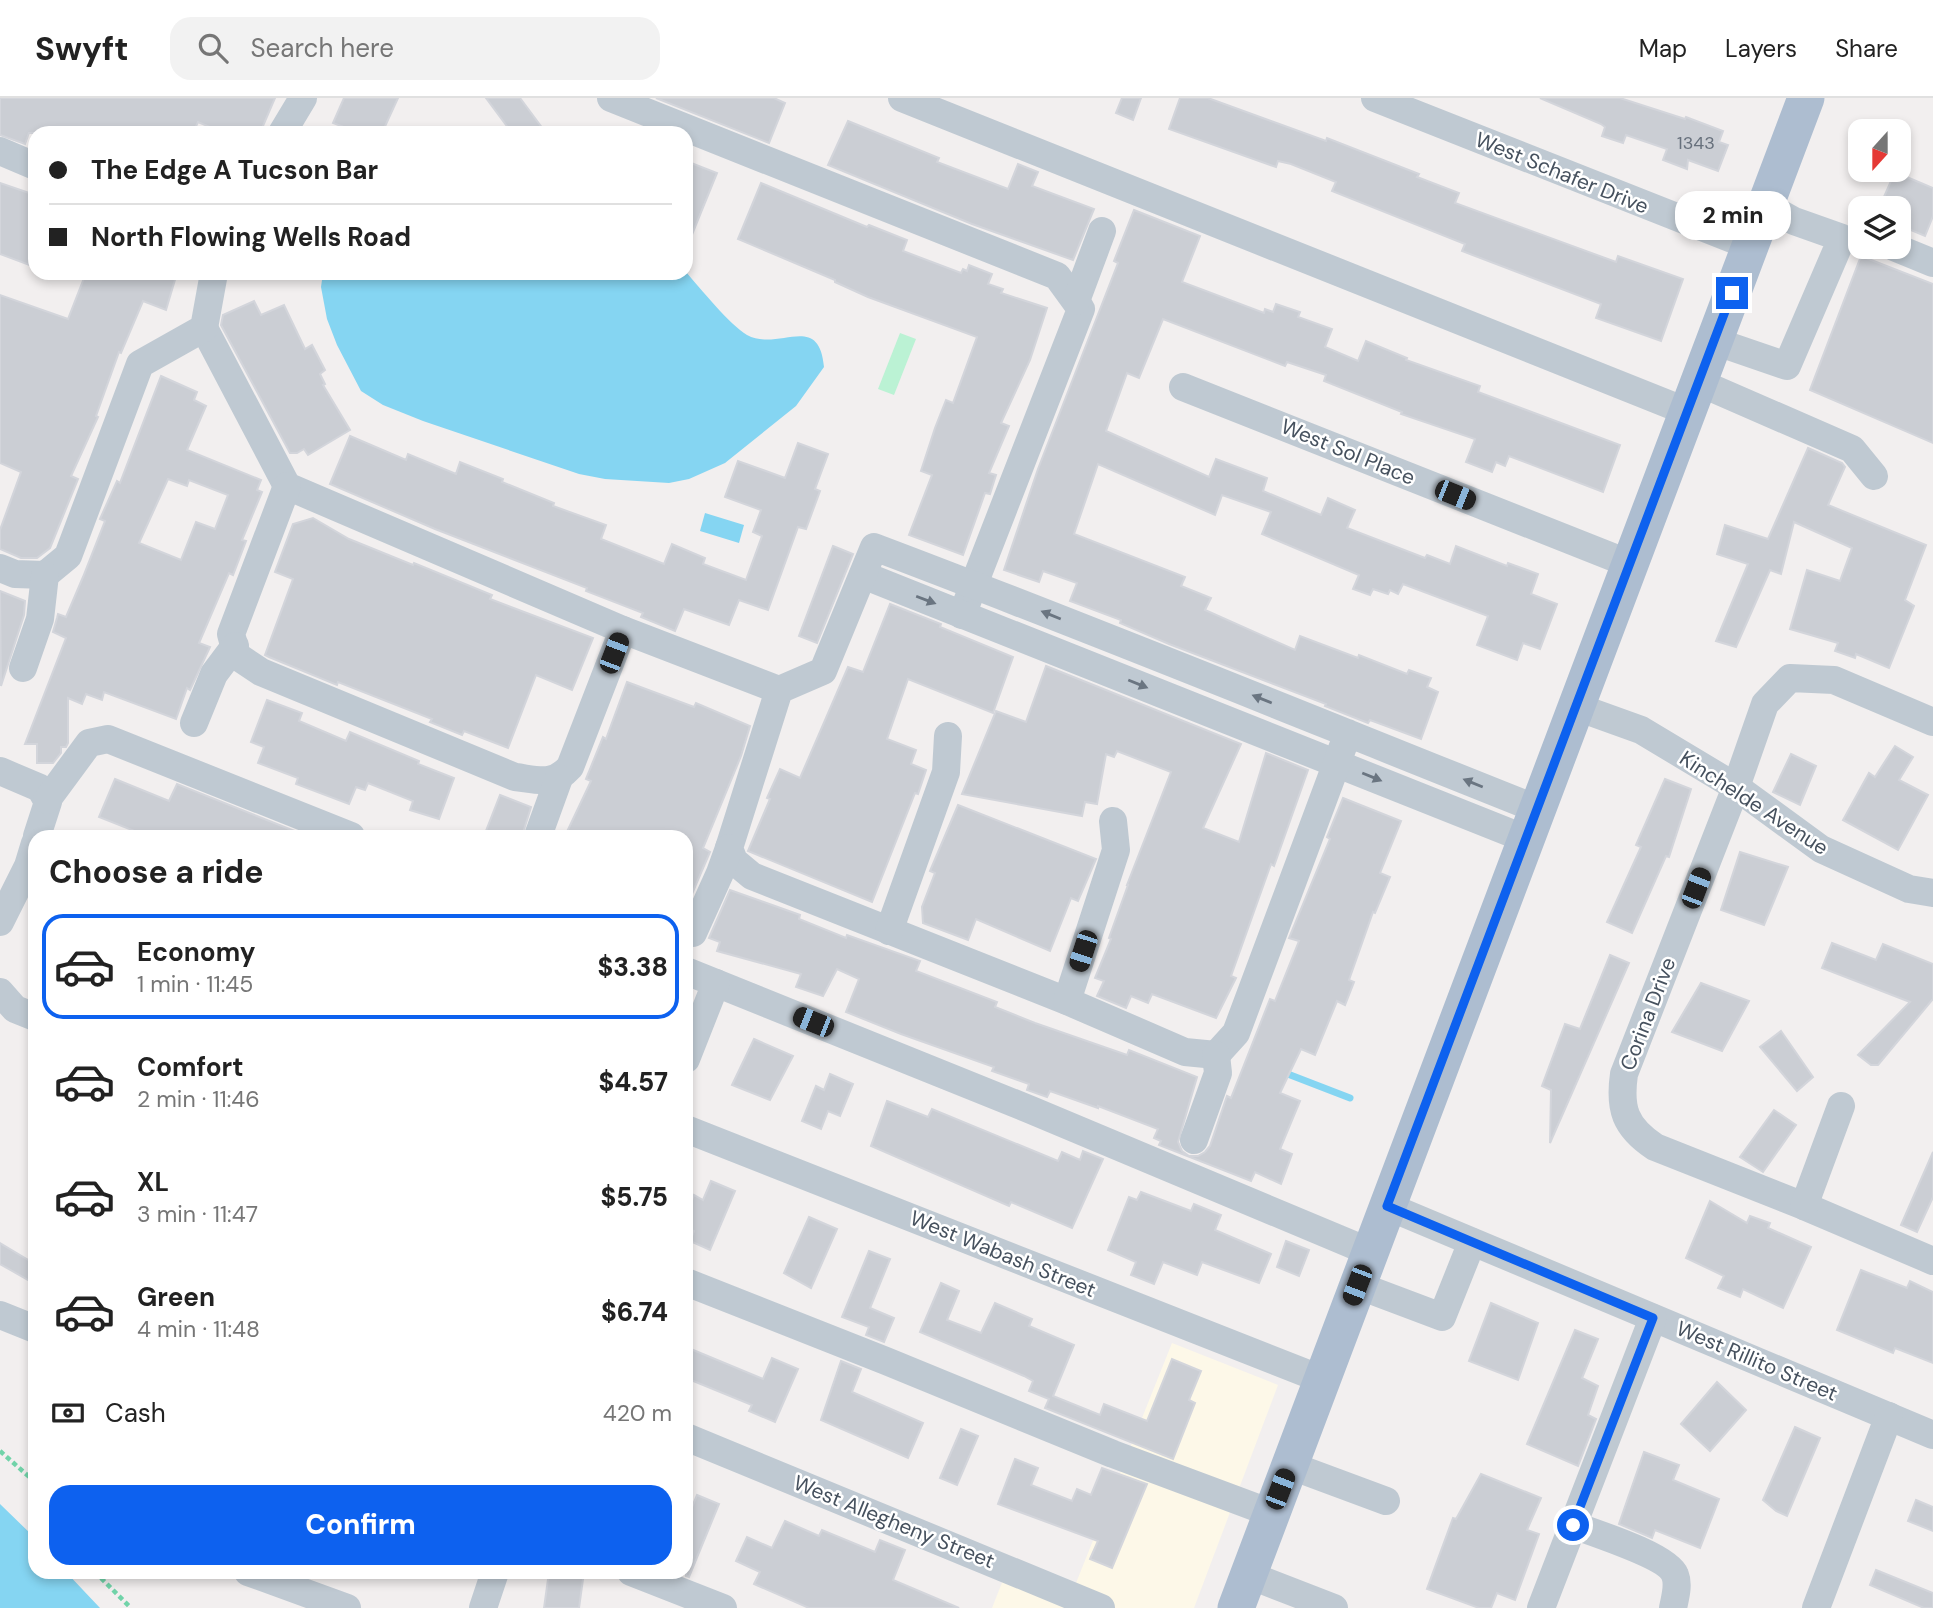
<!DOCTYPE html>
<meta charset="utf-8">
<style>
:root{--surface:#fff;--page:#f2f2f2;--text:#222;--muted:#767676;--line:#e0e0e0;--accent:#0d61ef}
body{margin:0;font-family:"DM Sans",sans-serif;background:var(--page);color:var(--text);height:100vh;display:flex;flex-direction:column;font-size:26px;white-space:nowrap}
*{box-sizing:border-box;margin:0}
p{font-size:23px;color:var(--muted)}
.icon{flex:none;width:38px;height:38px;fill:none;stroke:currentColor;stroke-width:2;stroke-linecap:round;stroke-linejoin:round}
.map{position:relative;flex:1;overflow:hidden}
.panel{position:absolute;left:28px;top:732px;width:665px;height:749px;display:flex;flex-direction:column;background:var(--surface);border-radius:21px;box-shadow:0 4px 10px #0003}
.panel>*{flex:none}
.guide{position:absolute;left:28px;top:28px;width:665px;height:154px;border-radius:21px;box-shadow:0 4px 10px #0003;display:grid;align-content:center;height:154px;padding:0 21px;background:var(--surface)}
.needle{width:46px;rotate:201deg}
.fabs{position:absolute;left:1848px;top:21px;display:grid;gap:14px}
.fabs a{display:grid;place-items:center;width:63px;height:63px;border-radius:14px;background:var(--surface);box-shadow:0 4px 10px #0003;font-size:35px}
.end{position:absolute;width:32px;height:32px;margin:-16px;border:9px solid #0d61ef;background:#fff;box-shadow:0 0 0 4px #fff}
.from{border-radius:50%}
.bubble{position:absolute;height:49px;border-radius:21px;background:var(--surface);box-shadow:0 4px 10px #0003;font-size:23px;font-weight:800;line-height:49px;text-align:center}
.car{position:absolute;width:21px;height:42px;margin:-21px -10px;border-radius:9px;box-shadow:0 0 5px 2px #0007;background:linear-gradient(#222 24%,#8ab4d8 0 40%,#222 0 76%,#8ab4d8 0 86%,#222 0)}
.guide b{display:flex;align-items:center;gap:24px;height:66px;font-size:26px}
.guide b+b{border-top:2px solid var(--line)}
.guide i{width:18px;height:18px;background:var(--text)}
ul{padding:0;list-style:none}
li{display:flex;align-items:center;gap:21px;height:105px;margin:0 14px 10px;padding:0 7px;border:4px solid transparent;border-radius:21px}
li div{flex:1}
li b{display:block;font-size:26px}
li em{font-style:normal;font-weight:800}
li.selected{border-color:var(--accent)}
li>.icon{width:63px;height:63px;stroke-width:1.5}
h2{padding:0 21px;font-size:32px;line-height:84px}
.pay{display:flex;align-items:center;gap:18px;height:77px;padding:0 21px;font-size:26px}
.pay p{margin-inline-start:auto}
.action{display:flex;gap:14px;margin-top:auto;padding:14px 21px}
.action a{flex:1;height:80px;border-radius:21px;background:var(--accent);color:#fff;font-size:28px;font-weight:800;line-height:80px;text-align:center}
header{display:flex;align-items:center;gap:42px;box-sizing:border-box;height:98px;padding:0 35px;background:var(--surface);border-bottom:2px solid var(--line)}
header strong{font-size:33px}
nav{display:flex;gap:38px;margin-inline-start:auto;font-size:24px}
.search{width:490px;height:63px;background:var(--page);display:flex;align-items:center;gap:18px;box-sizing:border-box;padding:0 24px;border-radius:21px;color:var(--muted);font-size:26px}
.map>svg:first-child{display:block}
.commercial{fill:#fdf8e8}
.green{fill:#bbf2d4}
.water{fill:#85d5f2}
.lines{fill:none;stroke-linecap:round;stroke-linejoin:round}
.stream{stroke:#85d5f2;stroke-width:7}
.building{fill:#cbced4;stroke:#d3d5db;stroke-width:2;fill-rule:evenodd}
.path{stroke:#71d3a9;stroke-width:4.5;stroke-dasharray:5 3.5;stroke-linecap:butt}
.minor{stroke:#bfc9d2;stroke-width:28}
.major{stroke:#adbdd0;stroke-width:37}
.oneway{fill:#6a7581}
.route{stroke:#0d61ef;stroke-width:9}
.labels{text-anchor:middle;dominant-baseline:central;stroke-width:5;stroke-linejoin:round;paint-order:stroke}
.number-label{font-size:18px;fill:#67707c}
.street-label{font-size:21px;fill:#46515e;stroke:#fff}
</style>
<header>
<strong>Swyft</strong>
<div class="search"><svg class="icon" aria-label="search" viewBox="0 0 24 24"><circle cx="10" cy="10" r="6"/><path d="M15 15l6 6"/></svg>Search here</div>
<nav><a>Map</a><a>Layers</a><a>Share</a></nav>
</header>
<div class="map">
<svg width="1933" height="1510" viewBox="0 0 1933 1510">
<rect width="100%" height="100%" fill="#f2efef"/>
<g class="commercial">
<path d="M1172,1245l106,42 -84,223h-128z"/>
<path d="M1003,1482l62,28h-73z"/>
</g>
<path class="green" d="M900,235l16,6 -22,56 -16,-6z"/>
<g class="water">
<path d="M686,174c14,16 44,53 61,63 32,17 72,-24 77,32l-28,39 -71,57 -36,16 -20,4 -64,-4 -26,-5 -156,-53 -40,-16 -22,-14 -24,-46 -10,-26 -6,-32 2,-14h65l4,2 16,-2z"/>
<path d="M705,415l39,12 -5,18 -39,-12z"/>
<path d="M0,1406l35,34v34h31l34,36h-100z"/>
</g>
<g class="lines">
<path class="stream" d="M1280,973l70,27"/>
</g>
<g class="building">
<path d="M0,0h275l-15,35h-36l-26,-11 -5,11h-164l-4,11 -25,-9z"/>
<path d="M344,0h54l-16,35h-23l-26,-10z"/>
<path d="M486,0h34l26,35h-34z"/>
<path d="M656,0h118l11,5 -16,40z"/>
<path d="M1122,0h19l-8,22 -17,-7z"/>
<path d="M1180,0h28l118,43 1,-3 92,36 -2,3 42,16 -4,10 161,59 2,-6 65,23 -22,62 -65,-23 5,-14 -139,-53 3,-7 -133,-53 4,-9 -45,-18 -13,-3 -2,6 -107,-38z"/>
<path d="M1540,0h80l65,21 1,-2 37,14 -4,11 9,3 -10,26 -30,-11 -1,9 -24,-9 4,-11 -41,-14 -3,8 -21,-7 3,-9 -4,-3z"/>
<path d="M848,23l91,37 -2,4 71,27 10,-25 20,8 -6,14 62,23 -21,51 -101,-36 -144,-59z"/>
<path d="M686,63l31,12 -30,74h-1z"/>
<path d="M1895,74l38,16v28l-8,20 -26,-11v-17h-20z"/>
<path d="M0,85l35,12v72l-35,-13z"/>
<path d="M761,85l106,44 2,-2 38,15 -4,11 58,22 2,-4 4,2 2,-6 23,9 -4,10 15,5 -2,4 46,15 -17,52 -29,63 8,3 -20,47 7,2 -6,19 -5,-1 -22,62 -54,-20 23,-60 -11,-4 14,-43 11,-28 7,3 24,-66 -109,-40 -33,-15v-2l-97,-41z"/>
<path d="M1134,112l66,26 -18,46 82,31 1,-4 8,3 3,-8 24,8 -2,5 34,12 -7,18 33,14 8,-20 41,17 -1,2 74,26 -2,6 142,53 -17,47 -94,-36 -4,10 -9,-4 -4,10 -26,-10 9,-23 -74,-25 1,-2 -78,-31 2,-6 -39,-13 -2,4 -122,-47 -24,59 -12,-5 -21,58 103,46 7,-18 51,19 -4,13 58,24 7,-17 27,12 -8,18 78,30 2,-3 23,9 6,-18 51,20 1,-3 30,11 -7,20 26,10 -17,45 -17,-6 -6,17 -40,-15 11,-29 -85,-32 -5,10 -8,-4 -2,4 -15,-5 -3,6 -17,-6 6,-14 -97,-41 9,-22 -49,-17 -7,20 -117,-51 -24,70 111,43 -4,9 30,12 -6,12 90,40 5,-14 58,22 1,-3 48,19 2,-4 22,8 -4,9 11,5 -17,47 -51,-19 -2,3 -43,-17 1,-2 -157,-60 -49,-21 1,-3 -51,-19 7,-18 -34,-12 -4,11 -35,-12 34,-101 80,-206 -4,-2z"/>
<path d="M1861,158l72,28v159l-123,-53z"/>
<path d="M86,175h91l-11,37 -23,-9 -22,52 -2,-1 -23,64 2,1 -27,59 7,3 -28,69 -13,10h-16l-21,-9v-19l21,-58 -21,-9v-168l68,24z"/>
<path d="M254,203l7,14 23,-10 21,44 7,-4 13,25 -5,4 5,10 -2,1 27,45 -42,25 -4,-6 -7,4h-7l-69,-128 2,-10z"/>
<path d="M161,278l36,16 -3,8 12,6 -19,44 74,30 -4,10 5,2 -20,48 4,1 -13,34 -4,-2 -30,70 11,4 -20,43 -3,-2 -11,31 -72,-27 -2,8 -16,-6 -4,10 -14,-6v45l-2,4h-5v6l-8,10h-16v-19h-12l41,-106 -13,-6 4,-14 1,-4 8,3 17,-40 22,-56 -5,-2 17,-38 3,2zM168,381l19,7 2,-6 39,15 -13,34 -19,-7 -15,38 -42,-17z"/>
<path d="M350,338l56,24 2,-6 48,20 4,-12 43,17 -1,3 52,21 -1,3 53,19 -5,14 63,25 8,-20 33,14 -2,6 43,16 16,-44 -9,-4 8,-22 -36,-13 13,-36 47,17 13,-35 30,11 -13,35 5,2 -14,38 -8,-2 -30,83 -29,-10 -10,25 -45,-16 -9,22 -34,-14 2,-4 -57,-22 1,-3 -152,-59 -105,-45z"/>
<path d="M1808,350l34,15 3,4 -17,38 98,40 -21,55 9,6 -25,62 -33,-14 -1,4 -20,-7 3,-8 -48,-14 17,-59 33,11 12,-33 -58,-26 -13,52 -11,-4 -34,77 -20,-6 32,-77 -31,-10 8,-29 43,14z"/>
<path d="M313,420l36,21 64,26 1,-2 78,32 -2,4 103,39 -21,52 -36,-15 -28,73 -44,-17 -2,4 -32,-13 2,-3 -94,-37 -1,3 -68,-28 -4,-2 28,-76 -18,-7 18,-48z"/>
<path d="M833,448l20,8 -36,89 -18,-7z"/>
<path d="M0,493l25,10 -1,14 -23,71z"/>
<path d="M890,506l51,20 -1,3 73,30 -20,56 -85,-34 -21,60 29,11 -5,14 15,6 -8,24 -3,-1 -43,109 -124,-51 22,-52 -3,-1 13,-29 20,9 48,-111 15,5z"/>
<path d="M1046,568l195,78 -38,84 36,14 27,-89 42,17 -34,96 -3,-2 -40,112 5,2 -20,40 -64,-24 -4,9 -17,-7 -5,12 -29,-12 7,-15 -9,-3 16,-39 -2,-1 19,-53h-1l44,-113 -54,-21 -3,6 -8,-3 -9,50 -12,-2 -3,14 -120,-22 34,-83 30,11z"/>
<path d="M627,584l67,25 2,-4 54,23 -9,30 -38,92 7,4 -24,56v-72h-121l26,-55 -5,-2 17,-42 3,2z"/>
<path d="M267,602l35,13 -3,8 47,20 4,-9 69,29 -1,3 36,14 -15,41 -29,-9 3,-9 -45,-18 -3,7 -9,-3 -7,17 -53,-20 2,-6 -40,-15 6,-16 -13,-5z"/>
<path d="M1895,648l18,11 -14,23 29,15 -30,55 -55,-30 26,-47 6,4z"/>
<path d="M1791,656l25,12 -16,39 -27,-13z"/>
<path d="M115,681l54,22 8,-17 130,52h-160l-48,-19z"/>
<path d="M1665,681l26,10 -22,68 -3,-1 -34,77 -25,-11 34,-75 -5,-2z"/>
<path d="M500,697l31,12 -9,29h-38z"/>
<path d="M1343,700l58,23 -21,52 10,4 -15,36 -2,-1 -24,68 5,2 -9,23 -8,-4 -22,54 -14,-6 -21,44 20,8 -20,48 12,5 -11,30 -26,-12 -4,9 -92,-36 2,-4 -7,-3 4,-9 -60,-23v2l-48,-17 -3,6 -20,-7 2,-6 -37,-13 2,-4 -93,-33 -55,-22 13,-33 -22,-10 -14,27 -27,-9 5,-13 -84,-23 3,-9 -11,-4 21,-48 70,25 -1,4 47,19 1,-3 73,26 -4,10 81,31 -2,5 40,16 92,32 2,-5 68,27 -19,65 4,9 7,5h9l7,-4 5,-6 17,-50 4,2 39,-99 5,2 24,-60 -10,-3 41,-99 -3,-2z"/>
<path d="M958,707l138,54 -18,42 -7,-3 -21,53 -74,-32 -8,21 -45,-17 -1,-16 13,-34 -5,-2z"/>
<path d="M1740,754l48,15 -24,58 -43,-15z"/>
<path d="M1832,845l44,17 7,-16 50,20v35l-55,66h-7l-13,-10 52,-53 -88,-34z"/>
<path d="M1610,857l19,8 -79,180 1,-53 -9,-4 23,-62 15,5z"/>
<path d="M1701,885l48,18 -27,50 -50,-19z"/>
<path d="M1781,933l32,46 -16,14 -37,-44z"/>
<path d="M754,941l39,17 -23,44 -38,-15z"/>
<path d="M830,976l23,10 -13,32 -12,-5 -7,18 -19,-8 14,-35 8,4z"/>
<path d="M887,1003l41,16 4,-8 126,52 4,-9 18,8 3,-9 20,8 -31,69 -61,-26 -2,4 -138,-60z"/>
<path d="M1774,1012l22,15 -33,47 -23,-15z"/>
<path d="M1933,1054v45l-16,35 -16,-7z"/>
<path d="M711,1083l24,10 -25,59 -20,-9 4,-10 -8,-3v-14l8,-19 9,5z"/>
<path d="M1141,1094l50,19 3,-7 27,11 -6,15 56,24 -12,29 -57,-21 -5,13 -34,-13 -9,22 -23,-9 5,-13 -28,-12 21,-53 8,3z"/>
<path d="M1710,1103l37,22 3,-7 20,7 -2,5 43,19 -28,61 -40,-19 -3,8 -22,-9 6,-12 -38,-18z"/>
<path d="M809,1119l28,12 -26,59 -27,-15z"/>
<path d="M1286,1143l23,9 -10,26 -22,-9z"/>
<path d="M0,1145l35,21v20l-35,-20z"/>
<path d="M869,1153l21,8 -20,49 24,10 -10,24 -18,-7 3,-8 -27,-10z"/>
<path d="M1861,1172l46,18 3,-7 23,11v71l-38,-15 -2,5 -56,-23z"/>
<path d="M941,1185l18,8 -12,29 34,13 14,-30 37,16 -3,7 45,19 -21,51 47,19 4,-11 43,17 25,-62 29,12 -12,29 6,3 -22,56 -128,-51 4,-9 -20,-8 4,-10 -9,-5 -104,-44z"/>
<path d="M1491,1205l47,20 -20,57 -49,-19z"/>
<path d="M1575,1232l23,9 -16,39 16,8 -10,29 8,4 -18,47 -51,-22z"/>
<path d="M686,1249l77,32 9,-21 26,11 -23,53 -26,-11 3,-6 -66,-27z"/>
<path d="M841,1263l20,8 -9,23 71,31 -15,35 -87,-38z"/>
<path d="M1717,1284l29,28 -36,41 -29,-27z"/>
<path d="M1795,1329l25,11 -33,78 -11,-5 -13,-11z"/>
<path d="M961,1331l17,7 -21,49 -17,-7z"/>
<path d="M1644,1354l35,13 -6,15 46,19 -19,49 -45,-18 -3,8 -33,-14z"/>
<path d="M1015,1361l23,9 -7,17 41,16 5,-12 14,6 11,-27 45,16 -35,84 -22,-9 8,-18 -100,-37z"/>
<path d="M1481,1376l60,24 -14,32 12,4 -24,66 -18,-7 -6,15h-12l-52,-19 26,-71 3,1z"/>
<path d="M697,1397l22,9 -30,73 -3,-1v-55z"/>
<path d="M1916,1402l17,7v24l-25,-10z"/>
<path d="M785,1423l34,15 3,-6 53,22 5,-12 25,10 -12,30 66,28h-150l-55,-24 6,-12 -24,-11 11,-24 25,11z"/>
<path d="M1876,1472l57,23v15h-9l-54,-23z"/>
<path d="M549,1474h35l-5,36h-35z"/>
</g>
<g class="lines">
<g class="path">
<path d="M0,1353l35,31"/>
<path d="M95,1474l36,36"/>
</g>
<g class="minor">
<path d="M611,0l446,178 24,33 -119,306"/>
<path d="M902,0l786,314"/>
<path d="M1375,0l375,148"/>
<path d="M282,35l21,-35"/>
<path d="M0,53l35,15"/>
<path d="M1894,149l39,16"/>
<path d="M1076,203l26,-70"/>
<path d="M204,230l83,158 336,144 156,60"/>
<path d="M1714,243l73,25 55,-128 -48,-17 -29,-16"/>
<path d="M1698,284l154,67 22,27"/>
<path d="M1183,289l447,177"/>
<path d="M287,388l-56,148 6,22 24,16 254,105c24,3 38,9 55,-10l53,-137"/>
<path d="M0,470l15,6 30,1 23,-19 72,-192 64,-36 10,-55"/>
<path d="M863,477l663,264"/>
<path d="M23,570l17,-49 5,-44"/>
<path d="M1577,609l64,23 95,57 85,62 88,40 24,4"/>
<path d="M1933,624l-99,-42 -44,-2 -25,26 -29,83 -112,287c-5,35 1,53 31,73l149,59 129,55"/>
<path d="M194,625l20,-49 21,-28"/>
<path d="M1348,635l-112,300 -20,22 -31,-3 -118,-51 -315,-125 -18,-15 -5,-13 50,-158 44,-19 51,-124c223,84 442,174 663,262"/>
<path d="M0,673l40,17 8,14 -11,34"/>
<path d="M47,702l42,-57 19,-4 243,97"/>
<path d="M538,738l21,-58"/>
<path d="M0,824l28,-56 7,-23"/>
<path d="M889,833l57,-159 2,-36"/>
<path d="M693,835l27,-60 9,-25"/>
<path d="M686,873l345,139 339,142"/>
<path d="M0,894l15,17 20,8"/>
<path d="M1067,903l49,-151 -3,-29"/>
<path d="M686,961l30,-76"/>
<path d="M686,1031l635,250"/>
<path d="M1194,1042l24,-67 -2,-18"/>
<path d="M1387,1108l546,229"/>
<path d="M1804,1108l37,-100"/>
<path d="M686,1184l200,79 227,93 158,59"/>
<path d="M1357,1187l85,32 30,-75"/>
<path d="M0,1217l35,14"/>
<path d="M686,1339l415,171"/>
<path d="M1289,1367l97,36"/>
<path d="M1573,1427c21,8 95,31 102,50 4,10 0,23 -2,33"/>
<path d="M248,1474l99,36"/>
<path d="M631,1474l92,36"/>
<path d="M1249,1477l85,33"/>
<path d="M483,1510l12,-36"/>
<path d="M1541,1510l112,-290"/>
<path d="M1816,1510l73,-192"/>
</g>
<path class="major" d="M1236,1510l570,-1510"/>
</g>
<defs><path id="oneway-solid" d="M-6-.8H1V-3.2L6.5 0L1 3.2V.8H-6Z" transform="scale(1.75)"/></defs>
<g class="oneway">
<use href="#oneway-solid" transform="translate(926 502) rotate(21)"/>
<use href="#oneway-solid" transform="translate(1051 517) rotate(-158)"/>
<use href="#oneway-solid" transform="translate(1138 586) rotate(22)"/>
<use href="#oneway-solid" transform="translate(1262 601) rotate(-158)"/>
<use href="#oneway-solid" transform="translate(1372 679) rotate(22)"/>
<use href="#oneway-solid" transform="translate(1473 685) rotate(-158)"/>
</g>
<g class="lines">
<path class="route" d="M1573,1427l80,-207 -266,-112 345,-913"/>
</g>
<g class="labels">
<g class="number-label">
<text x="1696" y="45">1343</text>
</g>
<g class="street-label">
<text transform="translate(1562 75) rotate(22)">West Schafer Drive</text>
<text transform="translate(1348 354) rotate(22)">West Sol Place</text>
<text transform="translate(1754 705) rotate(33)">Kinchelde Avenue</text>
<text transform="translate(1648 916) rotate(-69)">Corina Drive</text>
<text transform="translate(1003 1156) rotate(22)">West Wabash Street</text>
<text transform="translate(1757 1263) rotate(23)">West Rillito Street</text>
<text transform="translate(894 1424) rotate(22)">West Allegheny Street</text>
</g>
</g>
</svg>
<div class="fabs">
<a><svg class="needle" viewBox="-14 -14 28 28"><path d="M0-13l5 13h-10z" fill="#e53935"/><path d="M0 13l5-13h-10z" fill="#767676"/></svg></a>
<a><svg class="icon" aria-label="layers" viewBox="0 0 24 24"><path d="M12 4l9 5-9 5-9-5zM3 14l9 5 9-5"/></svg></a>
</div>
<i class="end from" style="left:1573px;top:1427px"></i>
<i class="end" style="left:1732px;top:195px"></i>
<div class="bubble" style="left:1675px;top:93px;width:116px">2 min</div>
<i class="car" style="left:1455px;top:397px;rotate:112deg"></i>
<i class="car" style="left:614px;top:555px;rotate:21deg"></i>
<i class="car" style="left:1696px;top:790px;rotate:21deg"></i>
<i class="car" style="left:1083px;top:853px;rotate:198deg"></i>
<i class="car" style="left:813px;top:924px;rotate:292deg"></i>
<i class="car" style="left:1357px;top:1187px;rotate:201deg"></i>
<i class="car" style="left:1280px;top:1391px;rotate:21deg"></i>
<div class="guide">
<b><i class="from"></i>The Edge A Tucson Bar</b>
<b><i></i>North Flowing Wells Road</b>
</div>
<section class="panel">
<h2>Choose a ride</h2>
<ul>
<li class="selected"><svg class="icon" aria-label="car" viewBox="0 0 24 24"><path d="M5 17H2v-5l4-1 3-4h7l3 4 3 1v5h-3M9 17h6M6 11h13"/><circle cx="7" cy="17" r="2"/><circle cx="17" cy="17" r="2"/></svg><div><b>Economy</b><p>1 min · 11:45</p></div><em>$3.38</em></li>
<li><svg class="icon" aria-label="car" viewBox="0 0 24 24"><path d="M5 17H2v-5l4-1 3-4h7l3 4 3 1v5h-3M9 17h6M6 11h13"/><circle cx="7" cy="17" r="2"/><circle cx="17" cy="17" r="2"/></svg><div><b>Comfort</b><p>2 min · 11:46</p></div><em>$4.57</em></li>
<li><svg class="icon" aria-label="car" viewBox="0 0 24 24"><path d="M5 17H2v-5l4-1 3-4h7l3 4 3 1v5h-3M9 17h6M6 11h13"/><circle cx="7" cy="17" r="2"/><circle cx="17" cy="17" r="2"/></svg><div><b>XL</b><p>3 min · 11:47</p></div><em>$5.75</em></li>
<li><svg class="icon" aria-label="car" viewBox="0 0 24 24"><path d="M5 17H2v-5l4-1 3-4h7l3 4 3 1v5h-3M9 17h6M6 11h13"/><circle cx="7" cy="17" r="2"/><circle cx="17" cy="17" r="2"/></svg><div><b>Green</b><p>4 min · 11:48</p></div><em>$6.74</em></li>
</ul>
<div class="pay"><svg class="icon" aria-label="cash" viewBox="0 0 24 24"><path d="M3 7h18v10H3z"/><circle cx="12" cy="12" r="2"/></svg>Cash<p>420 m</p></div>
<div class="action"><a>Confirm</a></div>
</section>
</div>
